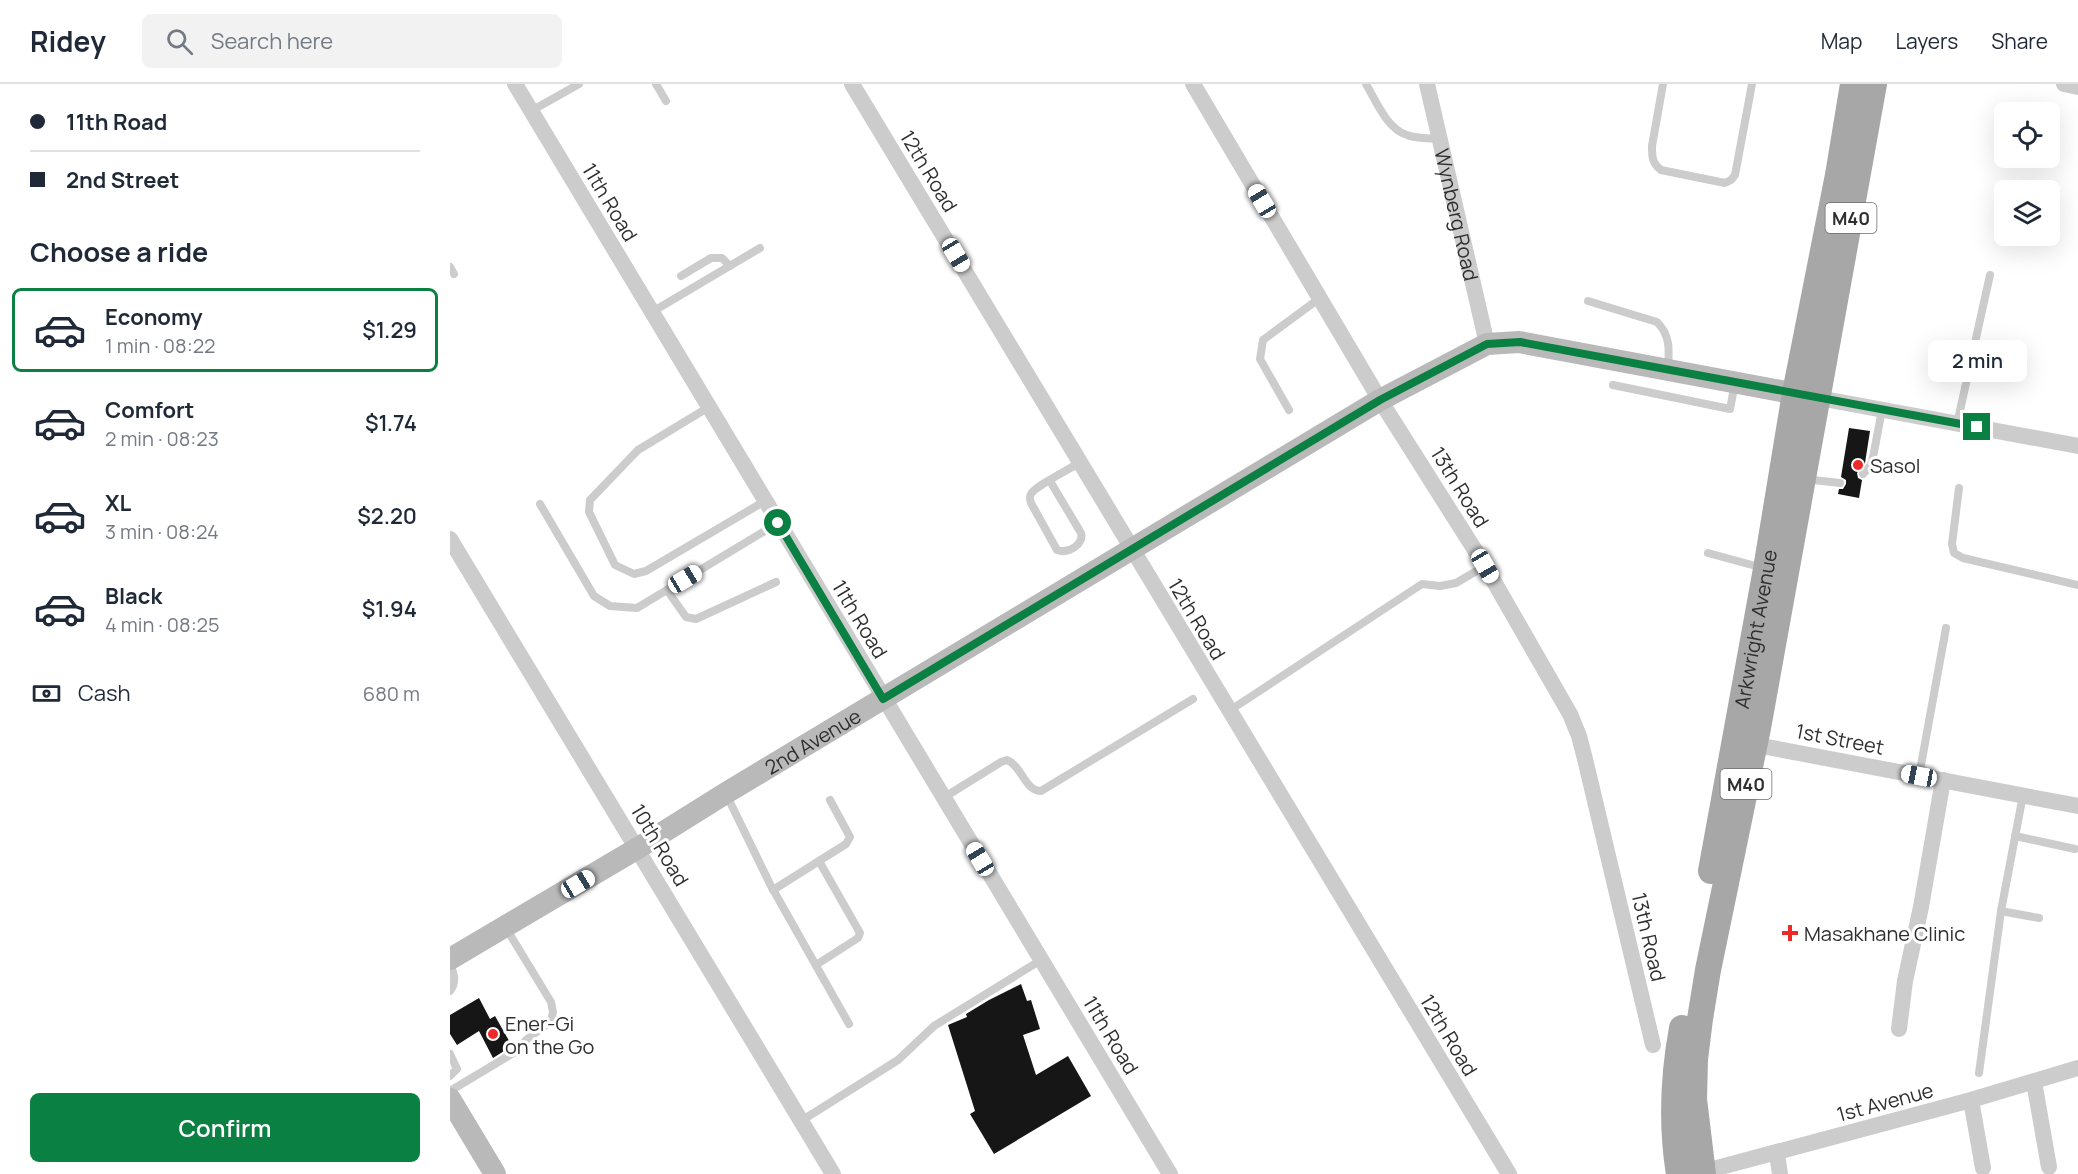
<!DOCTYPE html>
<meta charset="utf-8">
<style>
:root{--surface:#fff;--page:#f2f2f3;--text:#1f2937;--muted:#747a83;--line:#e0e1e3;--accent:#0b8043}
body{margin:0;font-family:Manrope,sans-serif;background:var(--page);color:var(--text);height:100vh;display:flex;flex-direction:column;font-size:22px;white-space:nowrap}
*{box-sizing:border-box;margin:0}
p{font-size:20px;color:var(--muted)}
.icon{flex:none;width:33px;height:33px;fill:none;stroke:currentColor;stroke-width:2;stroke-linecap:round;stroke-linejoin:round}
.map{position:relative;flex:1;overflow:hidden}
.side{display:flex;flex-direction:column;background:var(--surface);width:450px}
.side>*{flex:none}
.banner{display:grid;align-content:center;height:132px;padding:0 30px;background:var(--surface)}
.fabs{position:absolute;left:1544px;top:18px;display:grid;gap:12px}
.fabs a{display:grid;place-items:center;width:66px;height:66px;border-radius:9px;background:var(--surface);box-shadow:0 6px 24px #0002;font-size:30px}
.end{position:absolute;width:27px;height:27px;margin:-14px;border:8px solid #0b8043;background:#fff;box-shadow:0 0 0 3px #fff}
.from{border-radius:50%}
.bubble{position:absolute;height:42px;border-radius:9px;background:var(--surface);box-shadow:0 6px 24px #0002;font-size:20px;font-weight:600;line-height:42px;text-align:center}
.car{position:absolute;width:18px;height:36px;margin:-18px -9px;border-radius:8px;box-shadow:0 0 4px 2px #0007;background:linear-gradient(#fff 24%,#345 0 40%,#fff 0 76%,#345 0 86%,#fff 0)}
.banner b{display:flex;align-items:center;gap:21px;height:57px;font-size:22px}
.banner b+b{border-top:2px solid var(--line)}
.banner i{width:15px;height:15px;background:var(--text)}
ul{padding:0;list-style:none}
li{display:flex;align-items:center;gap:18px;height:84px;margin:0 12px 9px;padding:0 18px;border:3px solid transparent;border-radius:9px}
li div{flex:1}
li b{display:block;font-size:22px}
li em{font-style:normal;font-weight:600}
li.on{border-color:var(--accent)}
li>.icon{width:54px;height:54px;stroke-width:1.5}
h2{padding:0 30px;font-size:27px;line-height:72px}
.pay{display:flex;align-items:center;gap:15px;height:66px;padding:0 30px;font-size:22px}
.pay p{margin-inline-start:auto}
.cta{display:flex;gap:12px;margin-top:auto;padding:12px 30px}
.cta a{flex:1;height:69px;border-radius:9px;background:var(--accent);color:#fff;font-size:24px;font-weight:600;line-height:69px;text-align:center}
header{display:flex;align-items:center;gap:36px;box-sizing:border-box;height:84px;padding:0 30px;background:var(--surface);border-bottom:2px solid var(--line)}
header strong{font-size:28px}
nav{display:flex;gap:33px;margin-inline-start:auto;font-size:21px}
.search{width:420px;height:54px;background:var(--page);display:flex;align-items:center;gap:15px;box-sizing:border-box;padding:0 21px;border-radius:9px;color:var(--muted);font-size:22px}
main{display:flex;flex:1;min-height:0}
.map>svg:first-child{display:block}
.building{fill:#161616}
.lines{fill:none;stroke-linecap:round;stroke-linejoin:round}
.lane{stroke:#ccc;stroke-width:8}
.street{stroke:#ccc;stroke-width:16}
.secondary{stroke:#b9b9b9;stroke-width:22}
.primary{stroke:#a7a7a7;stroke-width:26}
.route{stroke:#0b8043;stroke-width:8}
.poi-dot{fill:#ee2a29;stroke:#fff;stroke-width:2}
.labels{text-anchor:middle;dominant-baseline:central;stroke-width:6;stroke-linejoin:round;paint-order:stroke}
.shield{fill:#fff;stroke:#6d6d6d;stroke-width:1.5}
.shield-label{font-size:18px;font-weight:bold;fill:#2f2f2f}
.street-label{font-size:20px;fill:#2f2f2f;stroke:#fff}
.poi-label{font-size:20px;fill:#2f2f2f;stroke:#fff;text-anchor:start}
</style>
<header>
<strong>Ridey</strong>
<div class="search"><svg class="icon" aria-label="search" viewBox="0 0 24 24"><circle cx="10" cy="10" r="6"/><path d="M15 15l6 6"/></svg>Search here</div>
<nav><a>Map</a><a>Layers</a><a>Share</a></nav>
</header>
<main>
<section class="side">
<div class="banner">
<b><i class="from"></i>11th Road</b>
<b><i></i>2nd Street</b>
</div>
<h2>Choose a ride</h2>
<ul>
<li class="on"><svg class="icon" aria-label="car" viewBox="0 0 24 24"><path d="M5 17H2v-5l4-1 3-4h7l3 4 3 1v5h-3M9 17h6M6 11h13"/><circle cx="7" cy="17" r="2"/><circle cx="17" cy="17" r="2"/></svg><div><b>Economy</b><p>1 min · 08:22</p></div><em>$1.29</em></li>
<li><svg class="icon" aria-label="car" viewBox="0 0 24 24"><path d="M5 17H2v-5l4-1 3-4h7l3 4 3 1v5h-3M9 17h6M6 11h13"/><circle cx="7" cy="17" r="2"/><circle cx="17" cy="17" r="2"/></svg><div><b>Comfort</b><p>2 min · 08:23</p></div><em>$1.74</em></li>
<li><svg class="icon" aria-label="car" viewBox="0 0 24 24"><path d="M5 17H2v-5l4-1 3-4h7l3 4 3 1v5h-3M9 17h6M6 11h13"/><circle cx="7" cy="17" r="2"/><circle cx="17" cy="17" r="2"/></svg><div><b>XL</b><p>3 min · 08:24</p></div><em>$2.20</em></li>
<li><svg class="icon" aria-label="car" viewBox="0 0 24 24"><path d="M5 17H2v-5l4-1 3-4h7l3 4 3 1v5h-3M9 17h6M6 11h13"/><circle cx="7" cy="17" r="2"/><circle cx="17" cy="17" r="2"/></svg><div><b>Black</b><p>4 min · 08:25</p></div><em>$1.94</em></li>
</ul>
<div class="pay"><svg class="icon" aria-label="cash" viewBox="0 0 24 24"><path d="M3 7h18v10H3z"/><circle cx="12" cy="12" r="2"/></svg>Cash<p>680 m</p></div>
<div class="cta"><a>Confirm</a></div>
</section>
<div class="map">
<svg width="1628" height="1090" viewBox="0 0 1628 1090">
<rect width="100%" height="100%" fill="#fff"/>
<g class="building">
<path d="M1399,344l21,3 -5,32 -8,10 1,5 4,2 -3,18 -21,-4 1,-5h4l3,-5v-4l-5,-3z"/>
<path d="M571,900l6,17 4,-1 9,29 -17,6 13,40 32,-19 23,40 -97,58 -24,-40 5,-3 -27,-86 19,-8 -1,-3 23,-14z"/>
<path d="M29,914l11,21 5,-3 17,30 -19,12 -14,-27 -22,14 -7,-11v-19z"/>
</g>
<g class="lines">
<g class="lane">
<path d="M206,0l10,17"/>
<path d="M916,0c10,17 21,45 41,51 10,4 22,3 33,4"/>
<path d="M1213,0l-11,62c0,11 0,17 9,24l64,13 6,-3 4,-5 17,-91"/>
<path d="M81,27l48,-27"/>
<path d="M0,183l4,7"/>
<path d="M231,192l30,-18h11l8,8"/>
<path d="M1138,217l69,21c14,14 12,29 11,47"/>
<path d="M202,228l108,-64"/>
<path d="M1163,301l117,24 5,-26"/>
<path d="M259,323l-71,43 -48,50 -1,12 26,53 19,9 12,-3 119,-70"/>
<path d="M839,326l-29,-51 3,-19 57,-42"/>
<path d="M1507,340l33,-149"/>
<path d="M1413,390l8,-9 2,-8 9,-47"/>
<path d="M1354,395l36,4"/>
<path d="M600,397l31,52c3,12 -13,21 -24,17l-26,-47c-1,-3 -2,-6 0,-9 3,-7 40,-26 48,-31"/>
<path d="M1509,404l-7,56 2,9 9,5 115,27"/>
<path d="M90,420l54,92 16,10 27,2 141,-85"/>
<path d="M1258,469l55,15"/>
<path d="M217,506l19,27 10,2 80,-37"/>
<path d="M779,627l193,-127 18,2 16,-3 29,-17"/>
<path d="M1469,692l27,-148"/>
<path d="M276,710l45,92 78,138"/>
<path d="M493,714l58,-36 6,-2c15,6 18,31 34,31l152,-92"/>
<path d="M1565,752l60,13"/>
<path d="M323,806l73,-46 4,-7 -20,-37"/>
<path d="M1551,827l38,7"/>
<path d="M0,880c4,9 7,18 0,27"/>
<path d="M366,881l42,-27 2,-5 -41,-72"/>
<path d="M0,970l7,15 -7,7"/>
<path d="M1529,989l22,-162 22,-116"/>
<path d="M0,1007l70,-42 6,-9 25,-19 2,-9 -2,-10 -45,-74"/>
<path d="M351,1037l97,-61 36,-34 107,-66"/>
</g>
<g class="street">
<path d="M65,0l655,1090"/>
<path d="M402,0l657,1090"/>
<path d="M743,0l187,316 105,166 85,148 9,22 6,23 68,286"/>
<path id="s1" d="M977,0l60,260"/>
<path d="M1614,0l14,3"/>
<path d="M1369,314l259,48"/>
<path d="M0,455l383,635"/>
<path d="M1296,659l332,63"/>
<path d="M1449,945l6,-48 16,-74 22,-127"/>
<path d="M1584,998l15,85"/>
<path d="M1521,1016l12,68"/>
<path d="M1327,1070l3,20"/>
<path d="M1252,1088l269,-72 107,-32"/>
</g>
<g class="secondary">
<path id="s2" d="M0,875l188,-111 88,-55 654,-393 107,-56 32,-2 294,55"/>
<path d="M0,1015l45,75"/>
</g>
<g class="primary">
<path id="s3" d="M1261,787l55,-302 29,-176 43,-218 15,-91"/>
<path d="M1229,1090c-8,-49 -6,-97 3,-146"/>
<path d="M1253,1090l-9,-75 1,-40 5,-40 8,-49 50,-242 116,-644"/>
</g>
</g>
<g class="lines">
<path class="route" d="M328,439l105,176 497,-299 107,-56 33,-2 457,85"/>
</g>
<g class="poi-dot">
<circle cx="1408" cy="381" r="6"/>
<path d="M1337 840h6v6h6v6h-6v6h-6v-6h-6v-6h6z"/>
<circle cx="43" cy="950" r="6"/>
</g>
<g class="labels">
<g class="shield">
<rect x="1375.5" y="119" width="51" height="30" rx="4.5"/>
<rect x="1270.5" y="685" width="51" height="30" rx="4.5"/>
</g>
<g class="shield-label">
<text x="1401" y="134">M40</text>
<text x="1296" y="700">M40</text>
</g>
<g class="street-label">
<text transform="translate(479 87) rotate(59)">12th Road</text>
<text transform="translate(160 118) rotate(59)">11th Road</text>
<text stroke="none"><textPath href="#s1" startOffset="134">Wynberg Road</textPath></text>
<text transform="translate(1010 403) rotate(58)">13th Road</text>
<text transform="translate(410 535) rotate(59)">11th Road</text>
<text transform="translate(747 535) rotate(59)">12th Road</text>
<text stroke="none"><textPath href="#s3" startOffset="246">Arkwright Avenue</textPath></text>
<text transform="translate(1390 655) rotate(11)">1st Street</text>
<text stroke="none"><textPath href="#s2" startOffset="423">2nd Avenue</textPath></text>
<text transform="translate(210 761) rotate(59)">10th Road</text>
<text transform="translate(1199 853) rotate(77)">13th Road</text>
<text transform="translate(661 951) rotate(59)">11th Road</text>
<text transform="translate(999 951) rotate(59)">12th Road</text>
<text transform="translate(1435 1018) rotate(-15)">1st Avenue</text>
</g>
<g class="poi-label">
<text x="1420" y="381">Sasol</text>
<text x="1354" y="849">Masakhane Clinic</text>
<text x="55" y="939">Ener-Gi<tspan x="55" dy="23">on the Go</tspan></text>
</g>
</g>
</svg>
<div class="fabs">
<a><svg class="icon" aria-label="locate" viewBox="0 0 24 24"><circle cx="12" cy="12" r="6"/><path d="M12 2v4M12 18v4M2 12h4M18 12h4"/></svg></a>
<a><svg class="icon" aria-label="layers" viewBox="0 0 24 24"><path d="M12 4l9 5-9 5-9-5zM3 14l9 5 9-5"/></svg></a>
</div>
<i class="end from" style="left:328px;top:439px"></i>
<i class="end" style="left:1527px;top:343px"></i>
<div class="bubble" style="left:1478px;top:256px;width:99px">2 min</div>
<i class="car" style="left:812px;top:117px;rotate:329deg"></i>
<i class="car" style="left:506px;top:171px;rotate:149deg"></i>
<i class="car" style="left:1035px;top:482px;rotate:150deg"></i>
<i class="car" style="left:235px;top:495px;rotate:59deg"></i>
<i class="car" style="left:1469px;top:692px;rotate:281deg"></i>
<i class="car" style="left:530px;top:775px;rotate:329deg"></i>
<i class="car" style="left:128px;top:800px;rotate:59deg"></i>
</div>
</main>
